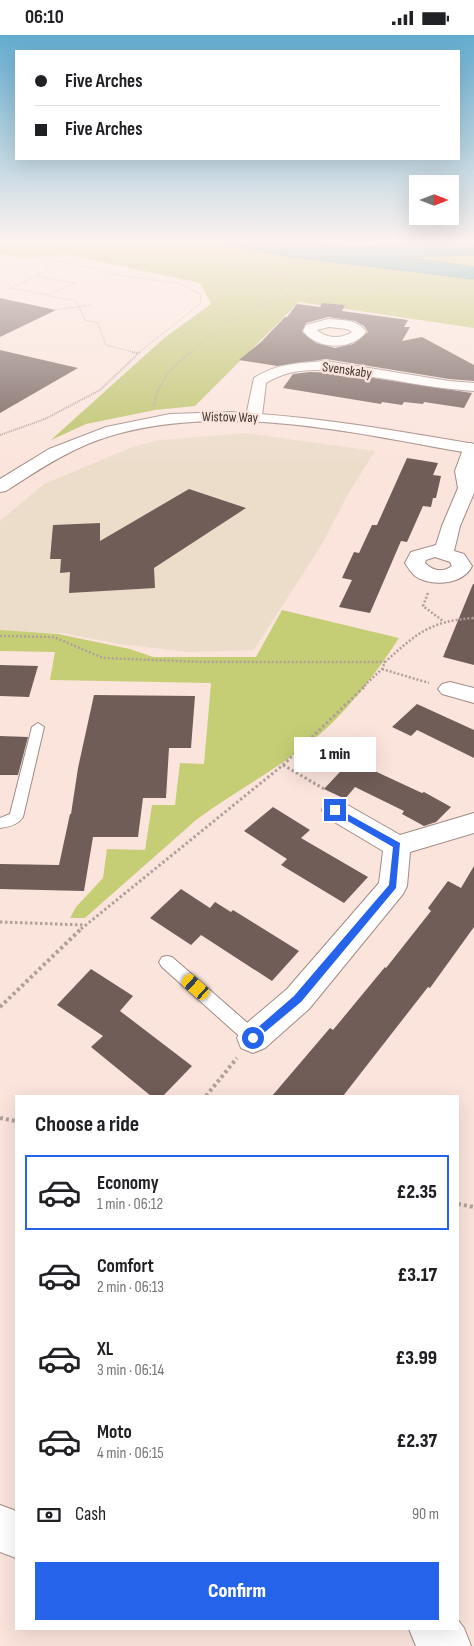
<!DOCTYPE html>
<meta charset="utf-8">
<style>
:root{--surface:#fff;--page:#f6f6f6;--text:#202124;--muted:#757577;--line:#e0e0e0;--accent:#2563eb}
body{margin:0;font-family:"Sofia Sans Condensed",sans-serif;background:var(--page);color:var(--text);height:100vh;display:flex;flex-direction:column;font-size:19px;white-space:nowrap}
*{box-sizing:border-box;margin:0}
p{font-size:16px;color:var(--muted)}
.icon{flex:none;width:28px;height:28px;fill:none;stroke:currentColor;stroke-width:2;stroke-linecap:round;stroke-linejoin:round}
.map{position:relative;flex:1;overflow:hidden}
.panel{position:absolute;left:15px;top:1060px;width:444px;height:535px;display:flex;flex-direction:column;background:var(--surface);border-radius:0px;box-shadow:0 5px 20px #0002}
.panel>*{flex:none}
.top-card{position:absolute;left:15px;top:15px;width:445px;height:110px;border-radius:0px;box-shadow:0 5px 20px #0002;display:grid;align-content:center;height:110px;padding:0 20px;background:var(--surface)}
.needle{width:32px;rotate:90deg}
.tools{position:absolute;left:409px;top:140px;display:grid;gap:10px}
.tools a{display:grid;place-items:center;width:50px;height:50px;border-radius:0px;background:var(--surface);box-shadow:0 5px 20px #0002;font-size:25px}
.end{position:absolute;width:22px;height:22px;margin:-11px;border:6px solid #2563eb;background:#fff;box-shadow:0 0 0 2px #fff}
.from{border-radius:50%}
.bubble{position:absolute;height:35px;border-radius:0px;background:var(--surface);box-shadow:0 5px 20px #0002;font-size:16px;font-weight:800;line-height:35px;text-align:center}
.car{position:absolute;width:15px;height:30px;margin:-15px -8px;border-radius:6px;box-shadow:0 0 4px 1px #0007;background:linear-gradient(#f5c518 24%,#345 0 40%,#f5c518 0 76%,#345 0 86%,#f5c518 0)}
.top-card b{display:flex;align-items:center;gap:18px;height:48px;font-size:19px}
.top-card b+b{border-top:1px solid var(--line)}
.top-card i{width:12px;height:12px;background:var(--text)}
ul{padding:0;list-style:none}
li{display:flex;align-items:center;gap:15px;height:75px;margin:0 10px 8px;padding:0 10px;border:2px solid transparent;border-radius:0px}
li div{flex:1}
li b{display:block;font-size:19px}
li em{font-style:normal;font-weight:800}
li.current{border-color:var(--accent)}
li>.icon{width:45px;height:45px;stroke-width:1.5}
h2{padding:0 20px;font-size:22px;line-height:60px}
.pay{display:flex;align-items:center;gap:12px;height:55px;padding:0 20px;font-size:19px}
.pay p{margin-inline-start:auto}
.cta{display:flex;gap:10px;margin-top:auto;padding:10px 20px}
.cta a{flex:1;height:58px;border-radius:0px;background:var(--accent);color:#fff;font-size:20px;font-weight:800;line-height:58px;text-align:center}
.status{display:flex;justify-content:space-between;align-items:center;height:35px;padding:0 25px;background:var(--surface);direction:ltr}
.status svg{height:14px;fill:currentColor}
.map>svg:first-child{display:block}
.education{fill:#ecddcb}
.green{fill:#c5ce75}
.forest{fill:#bcc46a}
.water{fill:#3c9faa;stroke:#3e8087}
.building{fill:#715d58;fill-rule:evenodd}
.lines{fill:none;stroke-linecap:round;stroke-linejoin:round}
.service-casing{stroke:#a08b84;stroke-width:2}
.minor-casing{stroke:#a08b84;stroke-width:2}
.tertiary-casing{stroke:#a08b84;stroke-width:2}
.path-far4{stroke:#b1a09a;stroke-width:1;stroke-dasharray:1 1;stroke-linecap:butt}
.path-far3{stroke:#b1a09a;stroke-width:2;stroke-dasharray:1 1;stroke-linecap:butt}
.path-far2{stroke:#b1a09a;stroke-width:2.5;stroke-dasharray:2 2;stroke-linecap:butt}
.path-far1{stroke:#b1a09a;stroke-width:3;stroke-dasharray:2.5 2.5;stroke-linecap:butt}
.path{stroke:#b1a09a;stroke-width:4;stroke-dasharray:3 3;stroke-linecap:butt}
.service{fill:#fff;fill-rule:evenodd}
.minor{fill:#fff;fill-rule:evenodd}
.tertiary{fill:#fff;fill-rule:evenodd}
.route{fill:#2563eb}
.labels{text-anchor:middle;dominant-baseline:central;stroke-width:5;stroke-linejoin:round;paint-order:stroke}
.far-street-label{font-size:14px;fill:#423936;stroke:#fbe4dc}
</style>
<div class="status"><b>06:10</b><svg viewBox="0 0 49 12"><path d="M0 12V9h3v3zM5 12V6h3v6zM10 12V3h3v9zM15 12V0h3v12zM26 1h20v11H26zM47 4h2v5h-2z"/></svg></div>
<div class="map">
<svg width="474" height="1611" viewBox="0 0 474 1611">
<rect width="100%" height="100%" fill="#fbe4dc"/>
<path class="education" d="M245,398l130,18 -27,43 -26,50 -68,106 -65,2 -70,-8 -57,-11 -62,-1v-111l44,-37 91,-38 25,-6z"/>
<path class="green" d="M282,575l117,28c-22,34 -54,77 -86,102 -37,30 -79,52 -117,80l-111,98h-15l6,-11 27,-29 4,-29 38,1 7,-45h23l5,-42 24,1 7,-81 -161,-3 5,-28 -55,-1v-21l58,4 72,15 23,8h103z"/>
<g class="forest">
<path d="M0,205h198l93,17 183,22v49l-175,-26 -104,104 -40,4 -69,14 -35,16 112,-101 48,-35 -11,-21 -131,-28 -49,3 -20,-4z"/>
<path d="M474,220v12l-71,-10 10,-1z"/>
</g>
<path class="water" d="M198,205h83l74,7 66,-4 53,-1v13l-70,2 70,10v12l-183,-22z"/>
<g class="building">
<path d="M0,263l56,12 -56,27z"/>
<path d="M322,268l23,2 -3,6 66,9 -4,7h6l-8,14 20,-4 52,28v16l-25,-2 -123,-20 -49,7 -38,-6 22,-18 24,-25h2l10,-13 23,3zM328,282l27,4 9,5 4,6 -15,12 -18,4 -19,-5 -14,-11 4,-9z"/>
<path d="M0,315l78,18 -78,45z"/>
<path d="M310,337l30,1 132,20 -8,15 -40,-6 -1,2 -19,-2 -2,3 -20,-3 -1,2 -98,-16 10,-14z"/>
<path d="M407,423l31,5 -5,12 8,1 -5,22h-3l-2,9 -8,-1 -16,36 -6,-1 -31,72 -31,-6 13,-27 -10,-2 12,-26 5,1 13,-28h5z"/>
<path d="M189,454l57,19 -92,60 1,20 -86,5 1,-21 -10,1 1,-14h-11l3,-34 47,-2v18z"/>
<path d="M473,549h1v81l-31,-8z"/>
<path d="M0,630l38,1 -9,31 -29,-1z"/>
<path d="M94,660l101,1 -4,52h-22l-3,50h-23l-5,39h-45l-9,54 -84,-2v-25l59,1 11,-51h1l7,-46z"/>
<path d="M417,669l57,26v28l-57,-28 -6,6 -19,-9z"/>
<path d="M0,701l28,1 -10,38h-18z"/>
<path d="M351,725l71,33 2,-1 27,15 -15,15 -12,4 -22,-12 2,-3 -49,-24 -10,12 -21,-10z"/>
<path d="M273,772l37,23 -9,8 67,39 -24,26 -63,-38 6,-6 -43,-28z"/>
<path d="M474,831v61l-44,61 -2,-1 -85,109h-71l58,-68 3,2 52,-63 1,1 45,-57 -3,-3 20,-27 13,7z"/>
<path d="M181,854l29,19 5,-6 16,10 2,-2 66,41 -27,30 -71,-46 -10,10 -41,-27z"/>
<path d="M91,934l42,27 -13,15 72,55 -29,30h-12l-60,-49 12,-11 -46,-31z"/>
</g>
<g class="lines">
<g class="service-casing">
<g id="service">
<path d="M38,688l6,4 -21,90c-5,8 -15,10 -23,11v-10l10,-4 22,-87z"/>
<path d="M167,921l5,1 87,76 2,5 -2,5 -6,2 -6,-2 -85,-76 -3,-5 3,-5z"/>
</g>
</g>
<g class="minor-casing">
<g id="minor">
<path d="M328,284c14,1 30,0 38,13 -14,19 -49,18 -63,-1l3,-6zM329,292l18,2 5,3c-11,7 -25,7 -35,-2z"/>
<path d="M326,326l123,20 25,2v8c-30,-2 -59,-7 -88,-12 -39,-6 -84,-19 -120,4l-4,33 -2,3h-12l-2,-3 8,-38c23,-15 46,-15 72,-17z"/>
<path d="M471,408l3,1v49l-14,33 -6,25 10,3 8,12c-9,19 -41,21 -57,10 -4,-4 -7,-8 -10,-13l6,-11 25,-7 6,-19 16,-38 -3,-17 10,-27zM435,522l15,5 2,4c-10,7 -19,5 -27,-3l1,-3z"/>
<path d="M450,647l24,6v15l-32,-9 -4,-5 4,-5z"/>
<path d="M335,765l9,3 56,32 74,-22v20l-64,19 -3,34 -4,8 -94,115 -44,39 -12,5 -12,-5 -4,-10 4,-10 46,-39 92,-106 4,-32 -57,-34 -4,-7 4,-7z"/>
<path d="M0,1470l16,6v47l-16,-6z"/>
<path d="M458,1585l6,8 7,18h-55l-7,-17h49z"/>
</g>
</g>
<g class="tertiary-casing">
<path id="tertiary" d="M230,377c82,4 163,18 244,32v10c-116,-20 -240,-51 -357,-20 -41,11 -76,34 -111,57l-6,1v-13l49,-30 57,-22 64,-13z"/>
</g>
<g class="path-far4">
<path d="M83,205l246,42 145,19"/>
<path d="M135,205l91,13 13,5 9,10"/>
<path d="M299,205l18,2 157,-2"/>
<path d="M0,216l66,11 57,14 53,7 16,6 9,6 -1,9 -62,49"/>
<path d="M37,240l11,-6 -2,-10"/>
<path d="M37,241l38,7 -26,12 -39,-7z"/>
<path d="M49,261l27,5 9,19 13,3 8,22 31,8"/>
<path d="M280,262l46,-14"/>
<path d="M54,275l37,-5"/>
<path d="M190,318l37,-31 52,-25 4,-23"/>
</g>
<g class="path-far3">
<path d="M132,317l6,1"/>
<path d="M154,371c5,-27 17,-37 37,-54"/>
<path d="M0,400l45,-16 55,-29 40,-38"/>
</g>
<g class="path-far2">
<path d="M428,558l-5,13 20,15"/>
<path d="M0,601l54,1 49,21 100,4h182"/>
<path d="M382,634l47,14"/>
<path d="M364,651l18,-17 3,-7c31,-28 45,-41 89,-44"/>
</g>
<g class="path-far1">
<path d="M283,730l43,25"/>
<path d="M0,887l84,3"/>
<path d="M81,894l202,-164 83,-80"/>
</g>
<g class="path">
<path d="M0,972l82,-79"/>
<path d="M206,1061l31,-38"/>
<path d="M0,1083l16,3"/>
<path d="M458,1169l16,3"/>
</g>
<use href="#service" class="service"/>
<use href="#minor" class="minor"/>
<use href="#tertiary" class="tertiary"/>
</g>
<linearGradient id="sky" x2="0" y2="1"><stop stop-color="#63accf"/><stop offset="0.48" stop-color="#fdf3ef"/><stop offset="1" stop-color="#fdf3ef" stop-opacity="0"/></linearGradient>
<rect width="474" height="430" fill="url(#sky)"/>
<path class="route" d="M335,772l65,36 -4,45 -95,114 -48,40 -5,-4 1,-3 45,-39 95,-111 4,-38 -61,-35 -1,-2z"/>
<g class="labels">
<g class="far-street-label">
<text transform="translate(347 335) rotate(8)">Svenskaby</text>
<text transform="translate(230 382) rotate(1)">Wistow Way</text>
</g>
</g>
</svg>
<div class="tools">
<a><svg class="needle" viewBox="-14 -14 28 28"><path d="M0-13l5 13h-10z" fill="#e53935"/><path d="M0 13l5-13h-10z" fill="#757577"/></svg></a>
</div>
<i class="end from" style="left:253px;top:1003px"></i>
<i class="end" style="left:335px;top:775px"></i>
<div class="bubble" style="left:294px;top:702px;width:82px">1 min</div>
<i class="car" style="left:196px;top:952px;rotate:311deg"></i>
<div class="top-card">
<b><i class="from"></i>Five Arches</b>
<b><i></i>Five Arches</b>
</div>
<section class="panel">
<h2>Choose a ride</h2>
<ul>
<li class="current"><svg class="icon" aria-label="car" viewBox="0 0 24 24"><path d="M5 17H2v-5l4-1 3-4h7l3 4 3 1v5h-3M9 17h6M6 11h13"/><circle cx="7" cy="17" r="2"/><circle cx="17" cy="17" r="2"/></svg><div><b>Economy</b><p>1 min · 06:12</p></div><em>£2.35</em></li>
<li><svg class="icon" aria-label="car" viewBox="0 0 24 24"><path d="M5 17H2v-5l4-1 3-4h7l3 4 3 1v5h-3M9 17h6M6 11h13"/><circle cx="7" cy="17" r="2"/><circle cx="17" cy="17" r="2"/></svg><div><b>Comfort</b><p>2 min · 06:13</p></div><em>£3.17</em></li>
<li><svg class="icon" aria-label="car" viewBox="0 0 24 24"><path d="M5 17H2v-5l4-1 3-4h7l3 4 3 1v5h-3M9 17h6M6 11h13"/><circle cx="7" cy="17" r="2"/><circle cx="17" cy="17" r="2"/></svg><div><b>XL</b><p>3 min · 06:14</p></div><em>£3.99</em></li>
<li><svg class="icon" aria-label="car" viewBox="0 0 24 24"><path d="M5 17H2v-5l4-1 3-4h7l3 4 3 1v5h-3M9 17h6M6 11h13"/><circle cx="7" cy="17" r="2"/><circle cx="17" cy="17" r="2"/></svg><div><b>Moto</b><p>4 min · 06:15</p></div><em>£2.37</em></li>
</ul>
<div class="pay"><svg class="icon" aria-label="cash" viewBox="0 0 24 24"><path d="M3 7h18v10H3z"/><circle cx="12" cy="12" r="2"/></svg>Cash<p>90 m</p></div>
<div class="cta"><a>Confirm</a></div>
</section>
</div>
